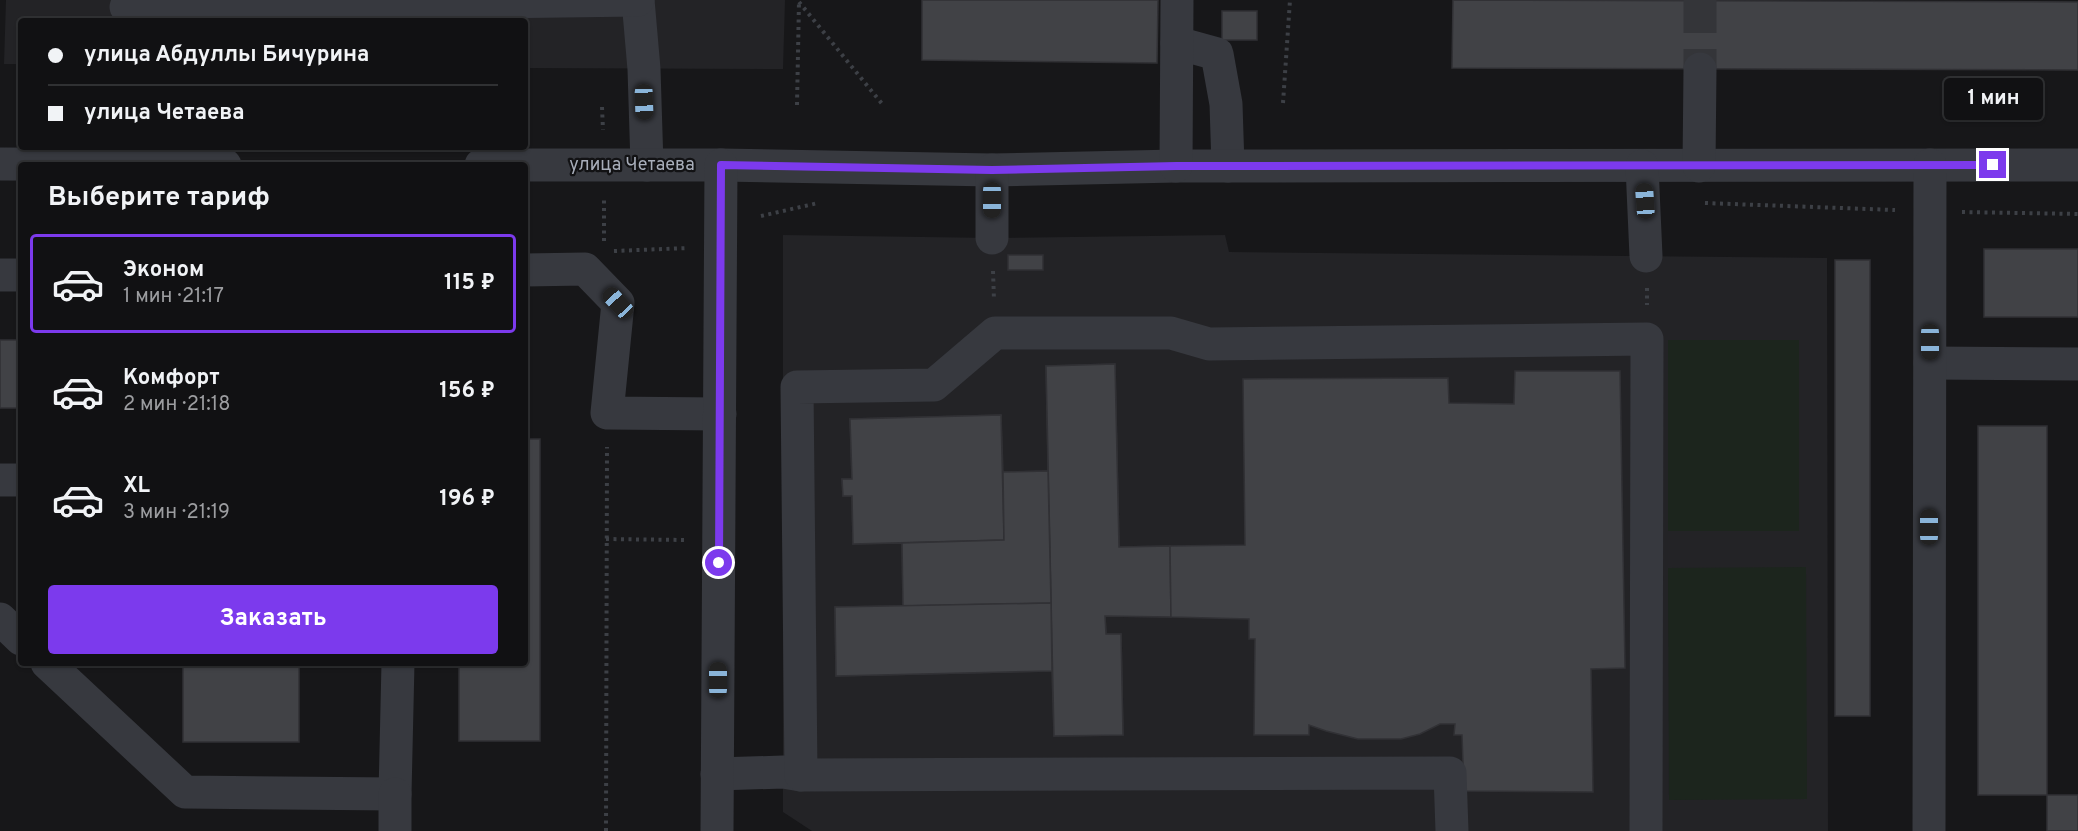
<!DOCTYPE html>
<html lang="ru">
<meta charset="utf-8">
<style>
:root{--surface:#111113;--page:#1e1f21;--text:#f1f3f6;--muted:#9c9da0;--line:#303133;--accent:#7c3aed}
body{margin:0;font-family:Overpass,sans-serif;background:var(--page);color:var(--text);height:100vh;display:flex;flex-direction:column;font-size:22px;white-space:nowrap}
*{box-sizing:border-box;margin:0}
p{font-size:20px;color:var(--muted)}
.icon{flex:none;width:33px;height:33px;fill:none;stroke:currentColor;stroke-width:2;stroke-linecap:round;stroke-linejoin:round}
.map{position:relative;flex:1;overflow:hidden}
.panel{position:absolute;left:18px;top:162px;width:510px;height:504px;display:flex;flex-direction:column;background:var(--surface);border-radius:6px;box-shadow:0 2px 4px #0004,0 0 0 2px var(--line)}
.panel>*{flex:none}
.top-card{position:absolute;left:18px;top:18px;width:510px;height:132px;border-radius:6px;box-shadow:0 2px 4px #0004,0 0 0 2px var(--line);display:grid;align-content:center;height:132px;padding:0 30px;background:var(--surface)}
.end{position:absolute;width:27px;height:27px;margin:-14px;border:8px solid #7c3aed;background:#fff;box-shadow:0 0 0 3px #fff}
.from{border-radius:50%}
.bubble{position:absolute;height:42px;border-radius:6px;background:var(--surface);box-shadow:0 2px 4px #0004,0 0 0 2px var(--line);font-size:20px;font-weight:700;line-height:42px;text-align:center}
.car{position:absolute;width:18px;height:36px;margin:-18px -9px;border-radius:8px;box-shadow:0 0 4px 2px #0007;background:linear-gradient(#222 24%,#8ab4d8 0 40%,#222 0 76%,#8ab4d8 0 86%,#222 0)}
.top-card b{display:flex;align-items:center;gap:21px;height:57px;font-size:22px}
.top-card b+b{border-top:2px solid var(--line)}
.top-card i{width:15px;height:15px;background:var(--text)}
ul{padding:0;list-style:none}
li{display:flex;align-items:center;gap:18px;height:99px;margin:0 12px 9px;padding:0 18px;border:3px solid transparent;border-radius:6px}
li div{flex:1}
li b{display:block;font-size:22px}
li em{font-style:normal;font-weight:700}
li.current{border-color:var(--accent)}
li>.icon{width:54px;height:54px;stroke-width:1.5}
h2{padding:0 30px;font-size:27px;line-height:72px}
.action{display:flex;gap:12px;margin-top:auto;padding:12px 30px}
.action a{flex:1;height:69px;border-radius:6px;background:var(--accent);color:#fff;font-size:24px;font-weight:700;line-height:69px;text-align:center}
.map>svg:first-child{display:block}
.built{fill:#232326}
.grass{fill:#1c251d}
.building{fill:#414246;stroke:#313135;stroke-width:1.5}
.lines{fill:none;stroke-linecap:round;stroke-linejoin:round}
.minor-tunnel{stroke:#343539;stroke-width:33;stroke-dasharray:33 16;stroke-linecap:butt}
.path{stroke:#3d4046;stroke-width:4;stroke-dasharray:3 4.5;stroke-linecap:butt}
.minor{stroke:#37393f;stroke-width:33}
.route{stroke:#7c3aed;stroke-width:8}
.labels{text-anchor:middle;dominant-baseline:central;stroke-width:4.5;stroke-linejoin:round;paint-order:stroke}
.street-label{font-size:18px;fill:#a8aeba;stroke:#121214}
</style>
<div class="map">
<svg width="2078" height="831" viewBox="0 0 2078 831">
<rect width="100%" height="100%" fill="#171719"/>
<g class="built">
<path d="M6,0h779l-2,69 -258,-1v-47h-504v43h-17z"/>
<path d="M783,235l209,3 233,-3 4,17 598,6 1,573h-1016l-29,-19z"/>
</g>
<g class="grass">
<rect x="1668" y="340" width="131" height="191"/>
<path d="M1806,567l1,232 -138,1 -1,-232z"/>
</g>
<g class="building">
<path d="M922,0h236l-1,63 -235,-3z"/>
<path d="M1453,0l625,2v68l-626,-2z"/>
<rect x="1222" y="11" width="35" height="29"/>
<rect x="1984" y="249" width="94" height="68"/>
<rect x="1008" y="255" width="35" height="15"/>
<rect x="1835" y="260" width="35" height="456"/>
<rect x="0" y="340" width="21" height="68"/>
<path d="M1115,364l4,183 51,-1 1,71 -66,-1 1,18h15l2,101 -69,1 -2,-65 -216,5 -1,-69 68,-1 -1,-63 -49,1 -1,-48h-9l-1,-17h10l-2,-60 151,-4 2,57 45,-1 -2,-105z"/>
<path d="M1115,364l4,183 51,-1 1,71 -66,-1 1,18h15l2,101 -69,1 -8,-370z"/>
<path d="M1515,371h105l5,297 -34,1 2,123 -129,-1 -2,-56h-8l1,-11h-15l-20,10 -19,5h-43l-32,-8 -17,-6v10h-55l1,-96h-6v-20l-78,-2 -1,-71 75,-1 -2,-166 205,-1 1,25 65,1z"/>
<path d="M1001,415l3,125 -151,4 -1,-48h-9l-1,-17h10l-2,-60z"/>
<rect x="1978" y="426" width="69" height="369"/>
<path d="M525,439h15v302h-81v-78h66z"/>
<path d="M1048,471l3,132 -148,3 -1,-63 102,-3 -1,-68z"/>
<path d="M1051,603l1,68 -216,5 -1,-69z"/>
<rect x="183" y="663" width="116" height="79"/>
<rect x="2047" y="795" width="31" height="36"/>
</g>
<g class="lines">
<path class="minor-tunnel" d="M1700,0v69"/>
<g class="path">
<path d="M799,2l84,103"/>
<path d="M1283,103l7,-103"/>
<path d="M797,105l2,-104"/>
<path d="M602,107l1,23"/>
<path d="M1705,203l190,7"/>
<path d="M1962,212l116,2"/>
<path d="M761,216l57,-13"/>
<path d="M604,241v-41"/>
<path d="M614,251l74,-3"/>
<path d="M993,271l1,29"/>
<path d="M1647,288v17"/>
<path d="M606,539l78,1"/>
<path d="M606,831l1,-384"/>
</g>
<g class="minor">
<path d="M638,0l6,69 3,96"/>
<path d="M126,7l512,-7"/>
<path d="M1177,43l40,11 9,50 2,62"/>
<path d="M0,164l225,1"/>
<path d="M481,165h240l271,5 184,-4 902,-1"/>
<path d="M1176,166l1,-166"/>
<path d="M1642,166l4,90"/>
<path d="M1699,166l1,-97"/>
<path d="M992,170v68"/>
<path d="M525,270l60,-1 33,34 -11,110 113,1"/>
<path d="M0,275h21"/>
<path d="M1930,363l148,1"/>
<path d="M0,480h21"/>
<path d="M0,619l21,20"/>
<path d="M47,663l138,129 210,2 3,-131"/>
<path d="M717,774l66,-2 18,3"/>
<path d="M395,831v-37"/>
<path d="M717,831l4,-666"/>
<path d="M1452,831l-2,-58 -649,2 -4,-388 137,-2 61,-52h176l38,11 438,-5 -1,492"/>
<path d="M1929,831l1,-666"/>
</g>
</g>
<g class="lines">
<path class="route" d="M719,563l2,-398 271,5 184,-4 817,-1"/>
</g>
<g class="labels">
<g class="street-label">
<text x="632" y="165">улица Четаева</text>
</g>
</g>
</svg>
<i class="end from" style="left:719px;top:563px"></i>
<i class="end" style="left:1993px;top:165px"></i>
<div class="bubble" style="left:1944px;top:78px;width:99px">1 мин</div>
<i class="car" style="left:644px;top:102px;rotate:178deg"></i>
<i class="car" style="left:992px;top:200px;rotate:180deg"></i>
<i class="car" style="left:1645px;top:201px;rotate:356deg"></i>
<i class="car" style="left:618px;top:303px;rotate:317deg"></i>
<i class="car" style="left:1930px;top:342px;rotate:180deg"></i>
<i class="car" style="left:1929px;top:527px;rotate:0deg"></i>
<i class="car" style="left:718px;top:680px;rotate:0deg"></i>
<div class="top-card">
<b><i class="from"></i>улица Абдуллы Бичурина</b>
<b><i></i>улица Четаева</b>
</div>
<section class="panel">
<h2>Выберите тариф</h2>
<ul>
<li class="current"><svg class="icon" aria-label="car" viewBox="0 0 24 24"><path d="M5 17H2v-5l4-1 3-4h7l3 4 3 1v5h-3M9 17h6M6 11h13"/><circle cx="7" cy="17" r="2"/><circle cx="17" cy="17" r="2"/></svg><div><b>Эконом</b><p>1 мин · 21:17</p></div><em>115 ₽</em></li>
<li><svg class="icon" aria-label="car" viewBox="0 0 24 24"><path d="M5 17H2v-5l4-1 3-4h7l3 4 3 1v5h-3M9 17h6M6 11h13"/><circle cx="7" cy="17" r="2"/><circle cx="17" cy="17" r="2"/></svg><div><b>Комфорт</b><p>2 мин · 21:18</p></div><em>156 ₽</em></li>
<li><svg class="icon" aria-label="car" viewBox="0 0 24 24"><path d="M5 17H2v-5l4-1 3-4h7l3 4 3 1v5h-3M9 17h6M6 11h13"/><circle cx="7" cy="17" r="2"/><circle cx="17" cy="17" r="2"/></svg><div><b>XL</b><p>3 мин · 21:19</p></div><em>196 ₽</em></li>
</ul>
<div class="action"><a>Заказать</a></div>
</section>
</div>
